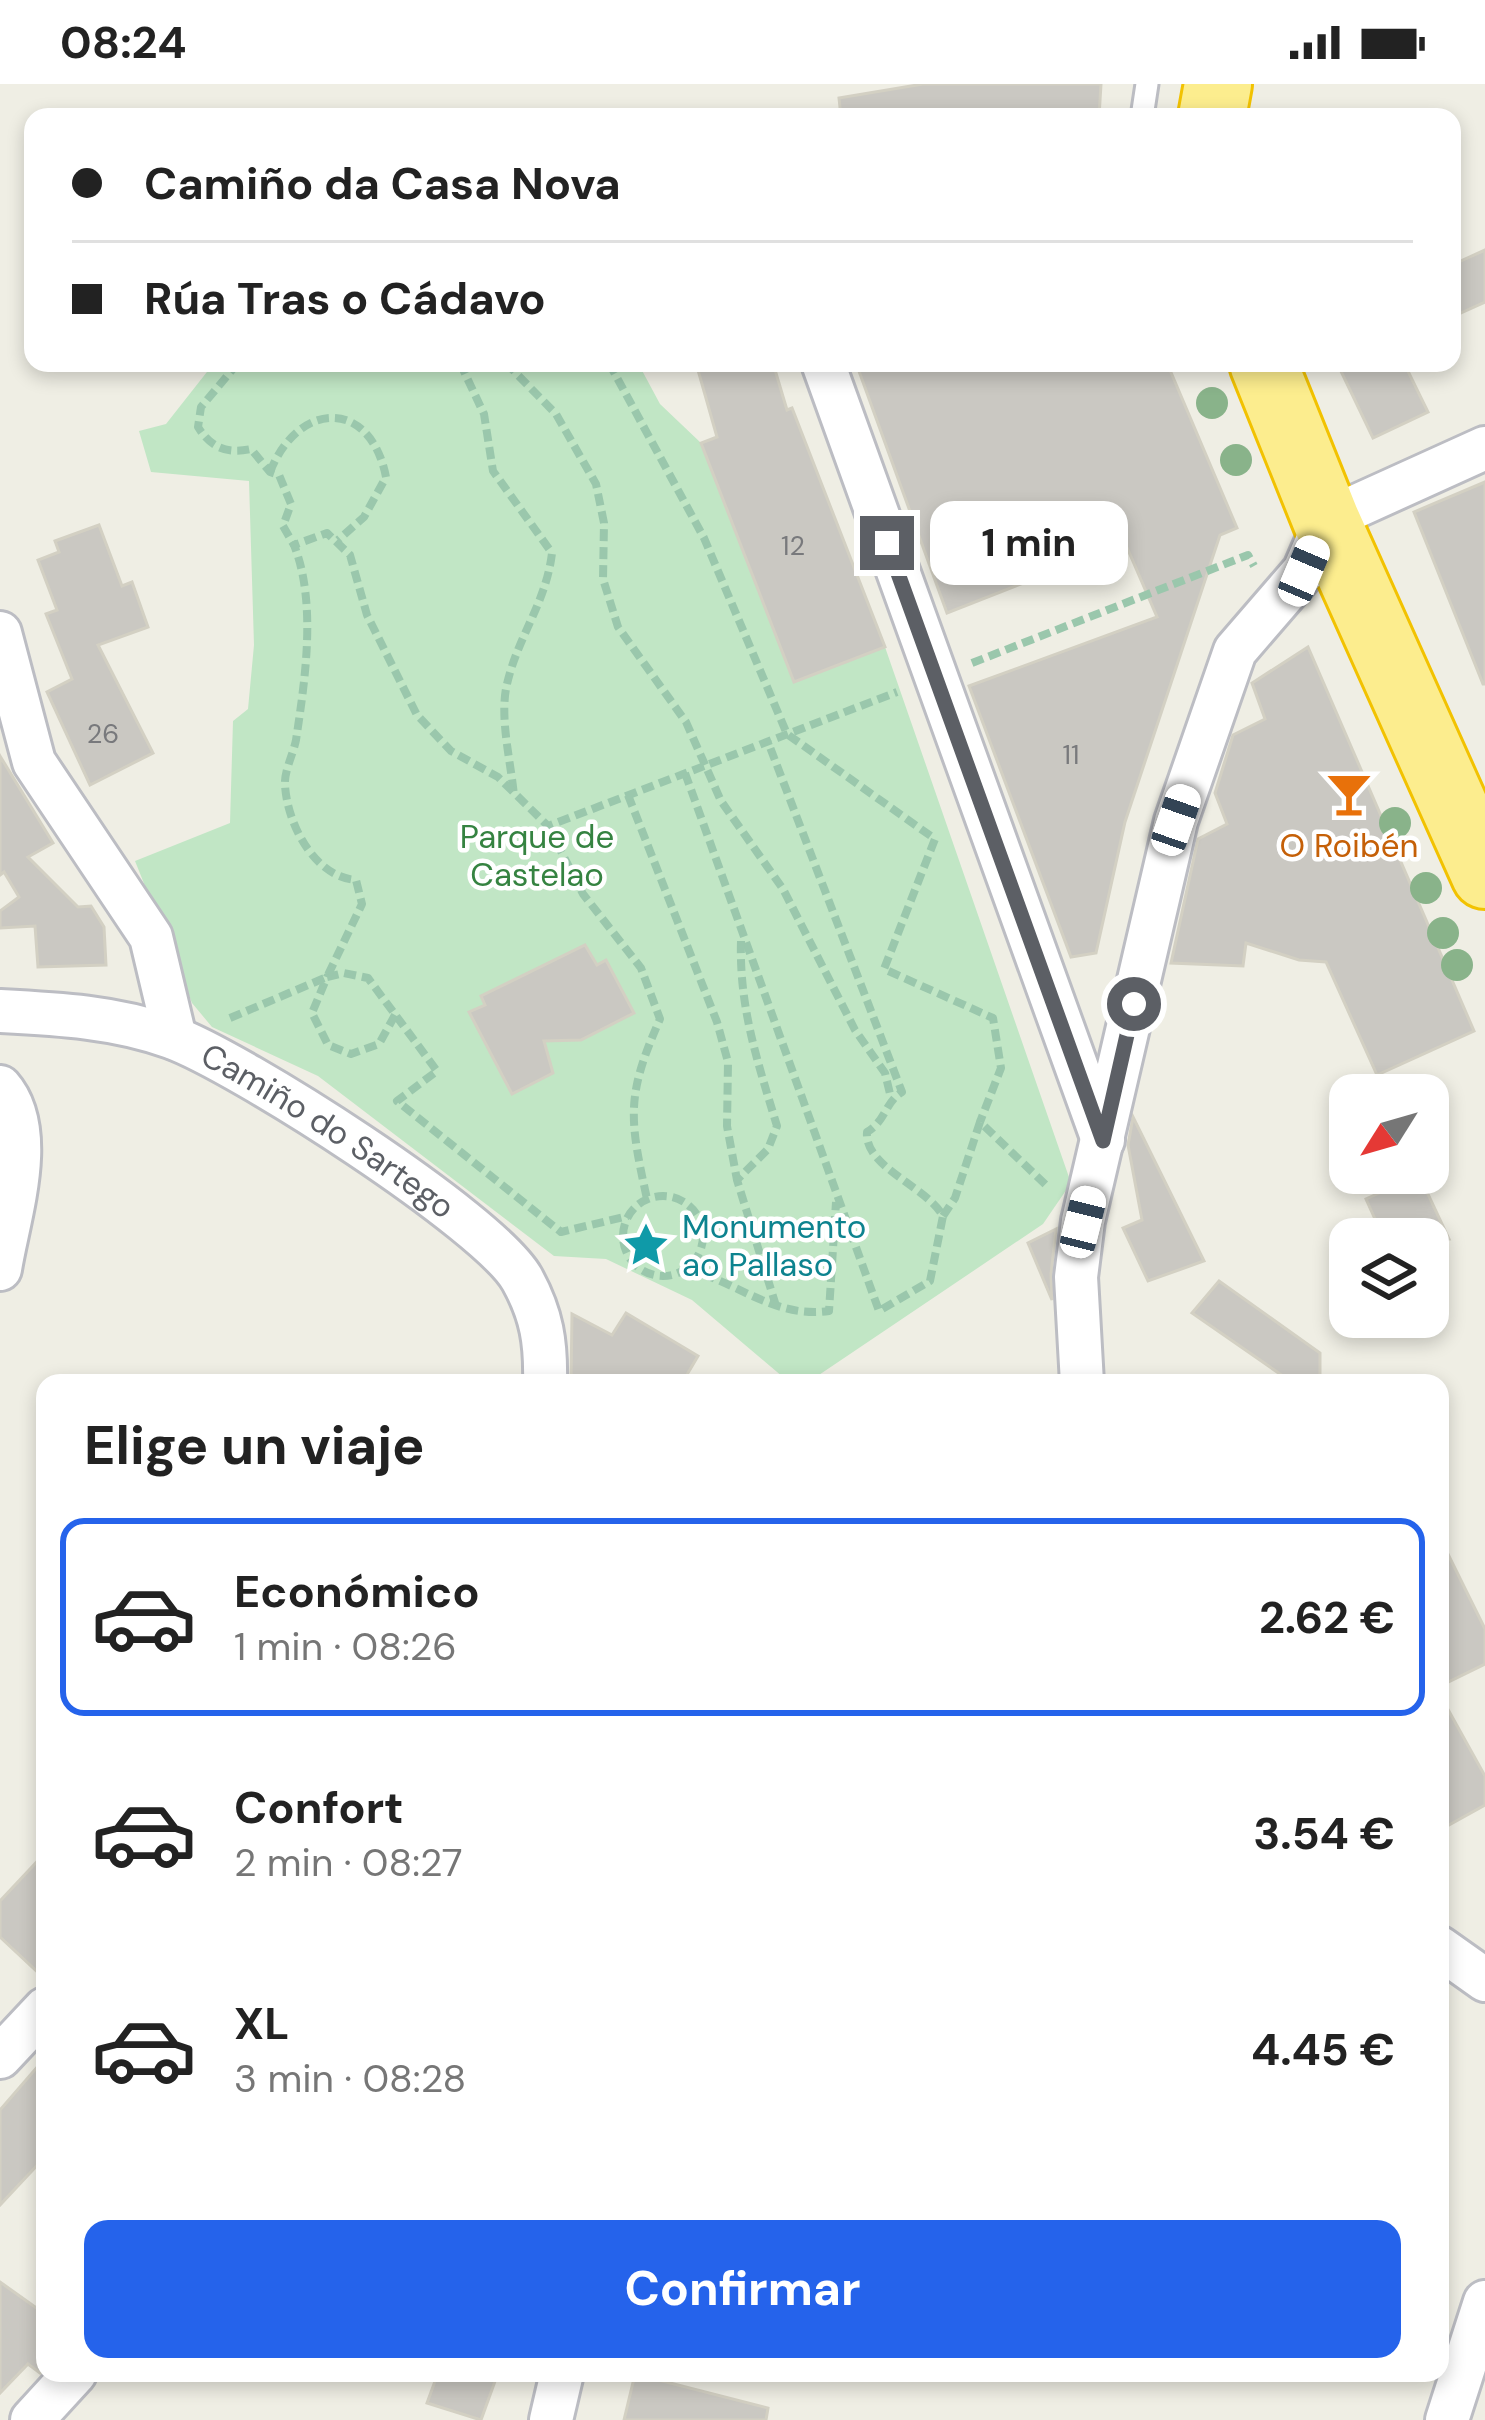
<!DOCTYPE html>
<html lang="es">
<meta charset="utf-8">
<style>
:root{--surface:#fff;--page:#f6f6f6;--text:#222;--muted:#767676;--line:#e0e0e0;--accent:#2563eb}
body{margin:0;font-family:"DM Sans",sans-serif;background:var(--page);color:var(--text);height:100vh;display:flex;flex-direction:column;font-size:45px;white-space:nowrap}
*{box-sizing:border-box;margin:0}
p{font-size:39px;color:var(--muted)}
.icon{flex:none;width:66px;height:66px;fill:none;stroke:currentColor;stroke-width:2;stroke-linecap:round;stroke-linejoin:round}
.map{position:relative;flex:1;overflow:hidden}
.details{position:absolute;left:36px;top:1290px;width:1413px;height:1008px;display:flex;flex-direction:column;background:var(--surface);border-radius:24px;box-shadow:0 6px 18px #0003}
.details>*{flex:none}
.banner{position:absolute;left:24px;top:24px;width:1437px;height:264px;border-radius:24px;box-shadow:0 6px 18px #0003;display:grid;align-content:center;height:264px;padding:0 48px;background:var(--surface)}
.needle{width:78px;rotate:233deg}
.controls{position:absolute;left:1329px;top:990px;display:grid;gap:24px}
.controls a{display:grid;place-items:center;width:120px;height:120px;border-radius:24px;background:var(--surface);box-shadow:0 6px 18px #0003;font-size:60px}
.end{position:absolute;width:54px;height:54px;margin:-27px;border:15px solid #5c5f65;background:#fff;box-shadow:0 0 0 6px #fff}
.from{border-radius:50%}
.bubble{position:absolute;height:84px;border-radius:24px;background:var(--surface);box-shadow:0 6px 18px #0003;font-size:39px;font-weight:700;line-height:84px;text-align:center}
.car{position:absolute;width:36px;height:72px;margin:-36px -18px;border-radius:15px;box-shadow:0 0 9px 3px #0007;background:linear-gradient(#fff 24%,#345 0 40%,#fff 0 76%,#345 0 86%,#fff 0)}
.banner b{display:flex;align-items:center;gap:42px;height:114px;font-size:45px}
.banner b+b{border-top:3px solid var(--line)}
.banner i{width:30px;height:30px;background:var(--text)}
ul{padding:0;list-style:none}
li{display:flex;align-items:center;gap:36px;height:198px;margin:0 24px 18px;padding:0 24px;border:6px solid transparent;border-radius:24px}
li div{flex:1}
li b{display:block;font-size:45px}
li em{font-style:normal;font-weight:700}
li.active{border-color:var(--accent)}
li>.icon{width:108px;height:108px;stroke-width:1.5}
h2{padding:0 48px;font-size:54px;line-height:144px}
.cta{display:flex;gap:24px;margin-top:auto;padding:24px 48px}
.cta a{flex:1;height:138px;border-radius:24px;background:var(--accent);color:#fff;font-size:48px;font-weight:700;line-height:138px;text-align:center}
.status{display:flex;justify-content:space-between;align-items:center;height:84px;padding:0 60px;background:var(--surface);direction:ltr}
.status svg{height:33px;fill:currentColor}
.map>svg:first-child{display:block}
.green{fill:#c1e6c5}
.building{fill:#cac8c2;stroke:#d3d0c3;stroke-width:3}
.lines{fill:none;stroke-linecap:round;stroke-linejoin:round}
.lane-casing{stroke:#bcbdc3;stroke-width:27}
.street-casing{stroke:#bcbdc3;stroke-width:48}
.highway-casing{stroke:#f2c201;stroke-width:72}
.path{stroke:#9ac7ac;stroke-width:8;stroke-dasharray:12 6;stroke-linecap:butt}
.lane{stroke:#fff;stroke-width:21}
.street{stroke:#fff;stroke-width:42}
.highway{stroke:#fced8e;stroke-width:66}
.tree{fill:#89b38a}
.route{stroke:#5c5f65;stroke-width:15}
.labels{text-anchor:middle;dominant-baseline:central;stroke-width:9;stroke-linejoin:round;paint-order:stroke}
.number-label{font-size:27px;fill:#78797c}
.park-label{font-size:33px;fill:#358341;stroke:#fff}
.food-label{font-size:33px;fill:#c56008;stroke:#fff}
.street-label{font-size:33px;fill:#5c5f65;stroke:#fff}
.culture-label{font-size:33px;fill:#0d838f;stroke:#fff;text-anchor:start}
</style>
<div class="status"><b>08:24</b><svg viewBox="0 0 49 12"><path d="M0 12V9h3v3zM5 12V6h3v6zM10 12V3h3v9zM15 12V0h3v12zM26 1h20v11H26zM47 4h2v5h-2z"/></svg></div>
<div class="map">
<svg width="1485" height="2336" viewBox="0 0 1485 2336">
<rect width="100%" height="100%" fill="#efeee4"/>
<path class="green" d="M214,279h424l22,41 41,39 93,238 91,-34 186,536 -28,41 -236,159h-17l-98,-83 -86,-41 -52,-3 -236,-180 -106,-49 -20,-24 -57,-142 95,-38 3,-102 15,-12 6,-64 -5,-164 -98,-9 -12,-41 27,-7z"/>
<g class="building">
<path d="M923,0h178l-2,33h-258l-2,-19z"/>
<path d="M1485,166v52l-33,15v-52z"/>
<path d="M696,279h77l14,47 5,-2 93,239 -91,35 -93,-239 16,-6z"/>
<path d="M856,279h311l70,165 -17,7 -95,287 -29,131 -25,4 -102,-271 188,-69 -32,-74 -178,70z"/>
<path d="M1337,279h67l24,49 -55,26z"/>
<path d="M1485,398v202h-2l-69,-172z"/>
<path d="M99,441l23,61 10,-4 16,45 -50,18 55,108 -63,32 -43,-93 25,-13 -26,-65 11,-4 -19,-50 21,-8 -4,-11z"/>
<path d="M1308,563l166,384 -97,44 -51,-113 -27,-2 -53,-17 -3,23 -72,-3 27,-124 29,-15 -12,-31 18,-58 32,-16 -13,-36z"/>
<path d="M0,672l53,87 -25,14 50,50 13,-1 13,21 2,38 -68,2 -3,-41 -35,2v-17l19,-14 -15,-25 -4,3z"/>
<path d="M585,861l12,20 9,-5 28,53 -53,27 -37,1 9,32 -41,21 -43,-82 16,-7 -4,-9z"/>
<path d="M1133,1033l71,144 -56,20 -25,-53 19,-8 -14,-75z"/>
<path d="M1419,1091l30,64h-65l-18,-40z"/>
<path d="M1056,1145l-5,45 1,26 -24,-57z"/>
<path d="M1219,1197l101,72v30h-27l-101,-70z"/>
<path d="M626,1229l72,43 -16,27h-111l1,-69 40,21z"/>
<path d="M1440,1454l45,91v35l-45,22z"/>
<path d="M1440,1611l45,81v29l-45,25z"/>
<path d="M45,1769v126l-45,-42v-36z"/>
<path d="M45,1974v99l-45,48v-95z"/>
<path d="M0,2198l45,32v54l-5,5 -12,-9 -28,29z"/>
<path d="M438,2289h60l-17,47 -54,-17z"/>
<path d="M635,2290l133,34 -2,12h-142z"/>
</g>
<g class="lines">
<g class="lane-casing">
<path id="lane" d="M1142,33l5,-33"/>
</g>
<g class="street-casing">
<g id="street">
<path d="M823,279l280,777"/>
<path d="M0,549l34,129 117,175 24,101"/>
<path id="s1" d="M0,927c58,3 116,6 171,26 67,24 318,184 351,242 20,36 24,64 23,104"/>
<path d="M0,1003c39,44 8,131 0,182"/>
<path d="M1082,1299l-6,-106 7,-56 93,-400 59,-170 69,-80 22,-51 159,-72"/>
<path d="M1440,1864l45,32"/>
<path d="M0,1973l45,-48"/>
<path d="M32,2336l43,-47"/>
<path d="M551,2336l11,-47"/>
<path d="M1447,2336l38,-118"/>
</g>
</g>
<g class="highway-casing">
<g id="highway">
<path d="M1212,33l6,-33"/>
<path d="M1263,279l63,157 159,355"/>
</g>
</g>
<g class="path">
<path d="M238,279l-37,44 -3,20c13,21 29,27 53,22l19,23 9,3 12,29 -8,22 11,19"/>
<path d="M460,279l24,51 9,57 59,82c-6,50 -34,83 -45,131 -8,33 4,78 7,112"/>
<path d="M506,279l50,51 40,70 8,39 -1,56 15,48 68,95 35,79 62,88 72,141 30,43 6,25"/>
<path d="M609,279l95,175 83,196 148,105 -51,130 109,49 8,50 -21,54"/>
<path d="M270,388c28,-71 100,-75 116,5l-22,40 -26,23"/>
<path d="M972,579l276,-108 6,11"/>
<path d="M685,689l194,538 51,-30 13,-65c-17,-30 -79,-49 -76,-84 19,-11 18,-30 35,-40l-134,-350"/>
<path d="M628,711l89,227 11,40 -1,64 10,54"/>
<path d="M548,742l35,68 58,74 19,51c-34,77 -31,98 -13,180"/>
<path d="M741,857c-2,67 17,122 36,185l-9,23 -31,31 40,129"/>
<path d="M395,931l-16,29 -28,10 -23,-9 -16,-32 15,-36 17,-4 24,5 69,93 -40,30 164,131 67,-16"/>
<path d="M230,934l97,-41 35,-73 -6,-24c-42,-3 -69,-57 -71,-95 -1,-14 8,-30 11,-45 9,-60 21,-137 -2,-195l33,-12 23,22 17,60 50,100 34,36 47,26 50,49 349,-134"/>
<circle cx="663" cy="1152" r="40"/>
<path d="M943,1132l12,-18 25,-76 68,65"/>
<path d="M686,1185c50,12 89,50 143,42l7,-109"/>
</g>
<use href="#lane" class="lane"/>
<use href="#street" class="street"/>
<use href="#highway" class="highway"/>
</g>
<g class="tree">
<circle cx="1212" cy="319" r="16"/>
<circle cx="1236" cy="376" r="16"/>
<circle cx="1395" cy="739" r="16"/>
<circle cx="1426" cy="804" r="16"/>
<circle cx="1443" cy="849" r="16"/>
<circle cx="1457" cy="881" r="16"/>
</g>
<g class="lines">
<path class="route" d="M887,459l216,598 31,-137"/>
</g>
<defs>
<g id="bar-bare" transform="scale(3.6)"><path d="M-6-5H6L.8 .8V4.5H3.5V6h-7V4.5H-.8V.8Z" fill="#e8710a" stroke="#fff" stroke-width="2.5" paint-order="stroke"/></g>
<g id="sight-bare" transform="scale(3.6)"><path d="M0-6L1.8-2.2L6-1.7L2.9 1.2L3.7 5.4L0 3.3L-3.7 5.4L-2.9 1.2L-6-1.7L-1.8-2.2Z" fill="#0f9aa8" stroke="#fff" stroke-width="2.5" paint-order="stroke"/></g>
</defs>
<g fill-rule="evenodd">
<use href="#bar-bare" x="1349" y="710"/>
<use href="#sight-bare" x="646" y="1161"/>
</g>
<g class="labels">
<g class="number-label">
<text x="793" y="461">12</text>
<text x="103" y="649">26</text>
<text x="1071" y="670">11</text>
</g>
<g class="park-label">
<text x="537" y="752">Parque de<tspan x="537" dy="38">Castelao</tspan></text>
</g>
<g class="food-label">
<text x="1349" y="761">O Roibén</text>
</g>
<g class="street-label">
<text stroke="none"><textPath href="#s1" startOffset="357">Camiño do Sartego</textPath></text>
</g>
<g class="culture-label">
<text x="682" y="1142">Monumento<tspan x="682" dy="38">ao Pallaso</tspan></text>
</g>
</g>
</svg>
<div class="controls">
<a><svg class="needle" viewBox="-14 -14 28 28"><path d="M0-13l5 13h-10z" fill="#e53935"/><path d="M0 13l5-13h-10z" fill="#767676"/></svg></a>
<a><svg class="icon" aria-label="layers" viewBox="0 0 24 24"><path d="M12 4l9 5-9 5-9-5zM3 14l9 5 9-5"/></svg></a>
</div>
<i class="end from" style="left:1134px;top:920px"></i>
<i class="end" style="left:887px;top:459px"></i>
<div class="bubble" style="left:930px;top:417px;width:198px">1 min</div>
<i class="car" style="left:1304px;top:487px;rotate:23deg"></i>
<i class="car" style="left:1176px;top:736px;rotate:19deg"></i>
<i class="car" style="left:1083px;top:1138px;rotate:14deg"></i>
<div class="banner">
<b><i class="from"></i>Camiño da Casa Nova</b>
<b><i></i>Rúa Tras o Cádavo</b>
</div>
<section class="details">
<h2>Elige un viaje</h2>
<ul>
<li class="active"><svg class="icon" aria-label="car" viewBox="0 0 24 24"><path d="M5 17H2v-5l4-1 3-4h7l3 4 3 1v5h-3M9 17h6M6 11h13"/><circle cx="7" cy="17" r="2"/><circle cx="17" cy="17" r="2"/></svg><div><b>Económico</b><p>1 min · 08:26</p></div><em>2.62 €</em></li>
<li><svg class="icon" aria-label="car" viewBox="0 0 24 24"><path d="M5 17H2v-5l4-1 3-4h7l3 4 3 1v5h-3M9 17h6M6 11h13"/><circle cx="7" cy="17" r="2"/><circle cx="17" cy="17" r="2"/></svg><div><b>Confort</b><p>2 min · 08:27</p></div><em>3.54 €</em></li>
<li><svg class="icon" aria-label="car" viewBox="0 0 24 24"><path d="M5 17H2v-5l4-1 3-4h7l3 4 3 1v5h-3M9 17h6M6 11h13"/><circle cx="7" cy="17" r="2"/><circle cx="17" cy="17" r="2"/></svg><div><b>XL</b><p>3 min · 08:28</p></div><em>4.45 €</em></li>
</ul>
<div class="cta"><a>Confirmar</a></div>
</section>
</div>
